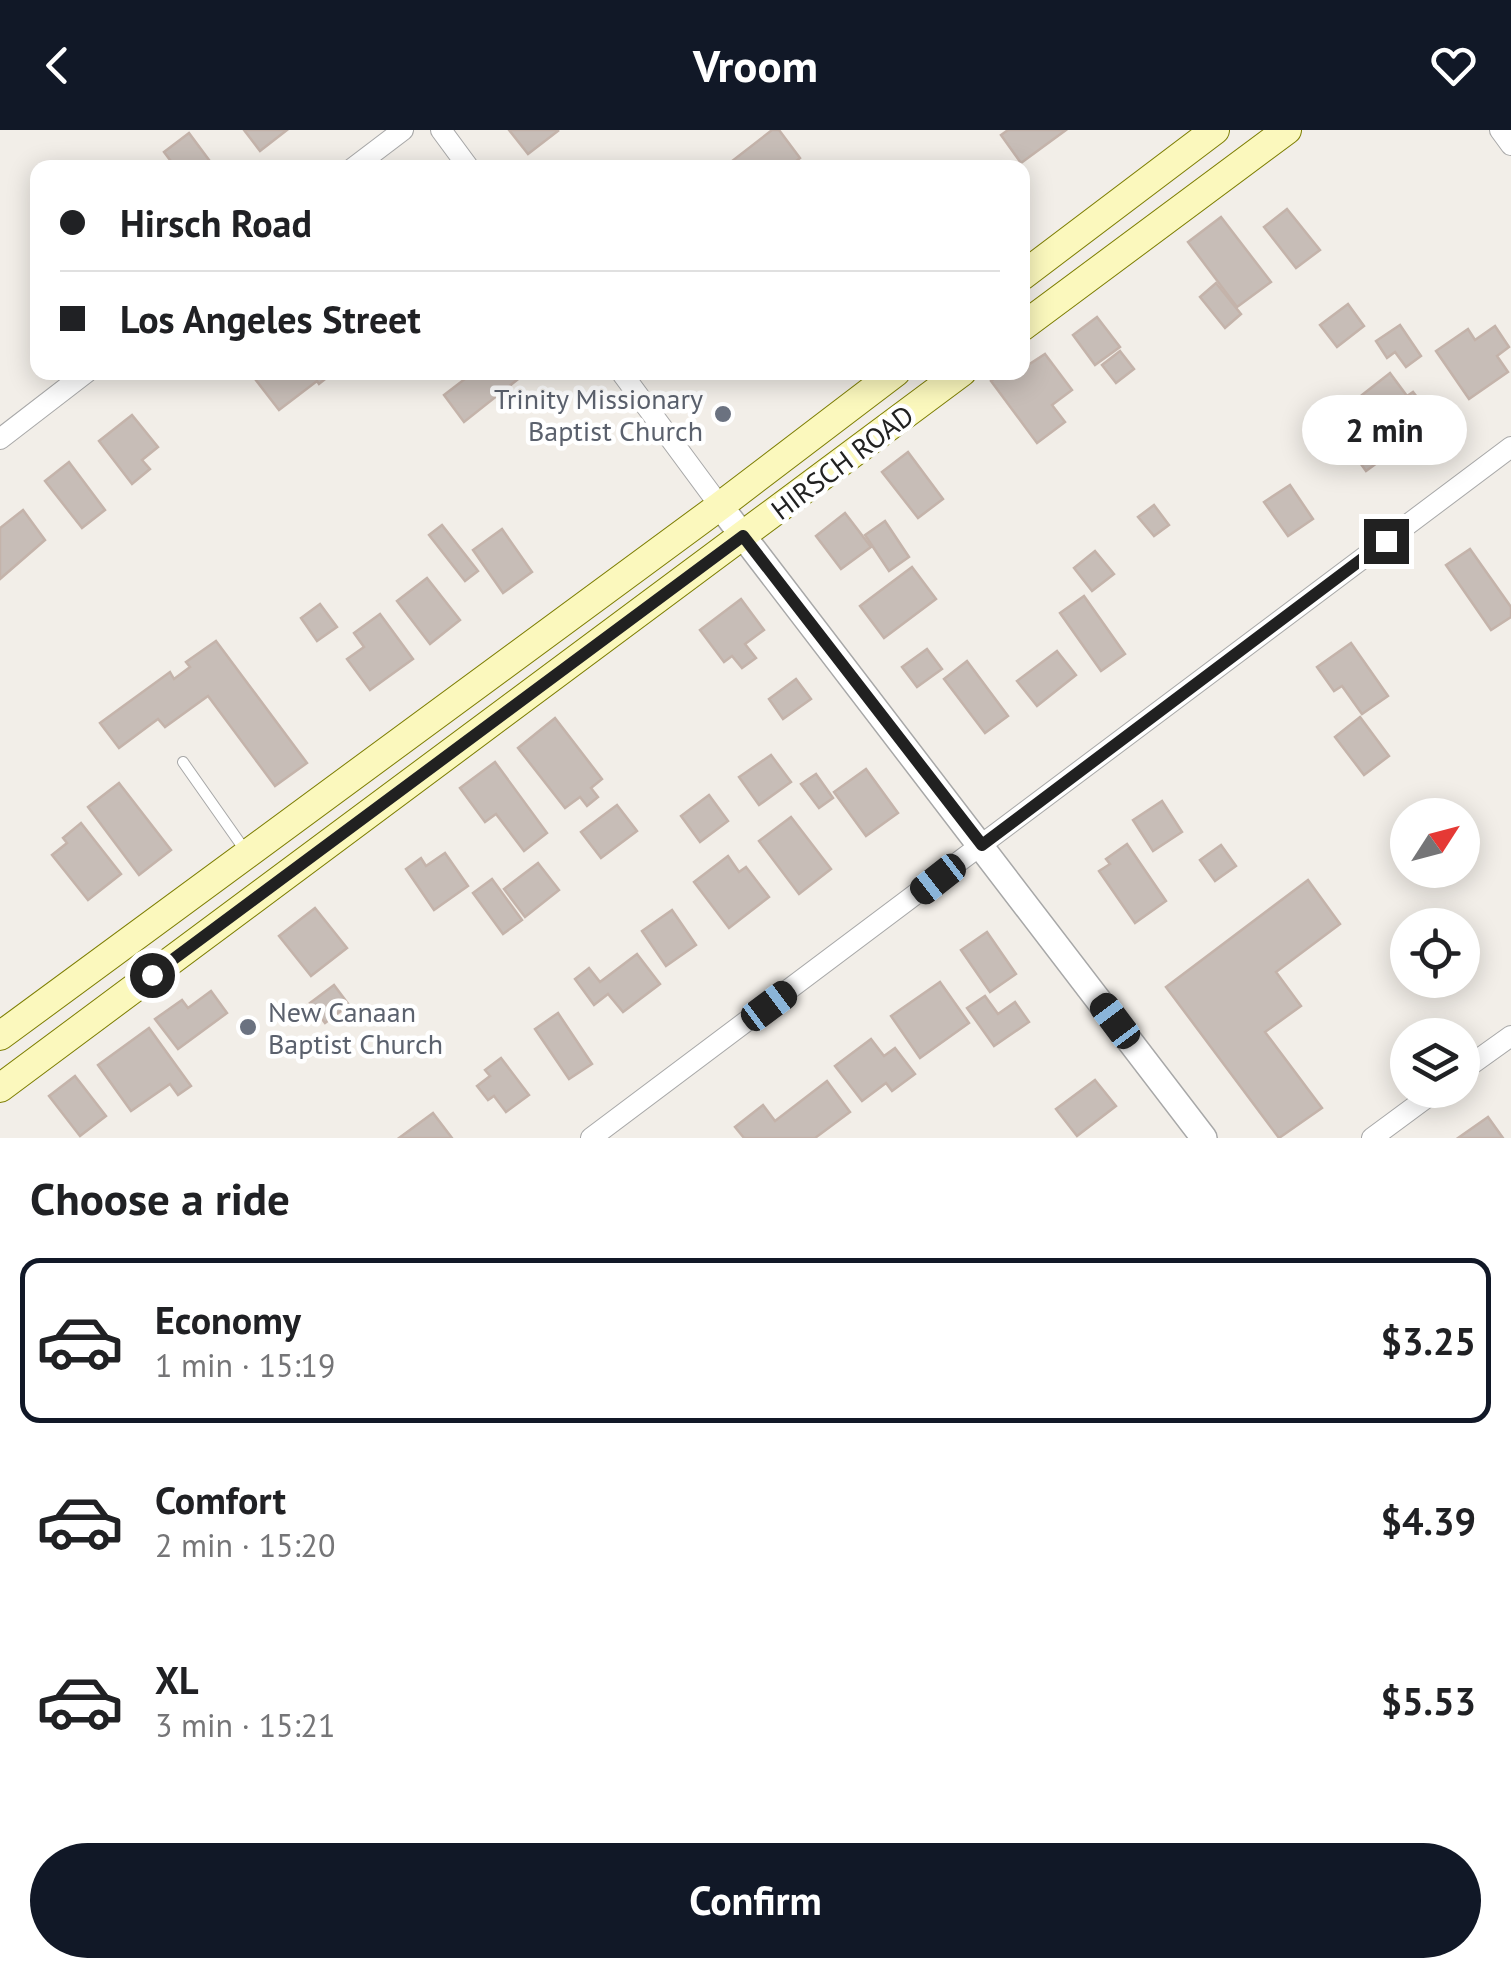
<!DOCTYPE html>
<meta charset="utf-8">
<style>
:root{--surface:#fff;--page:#f2f2f2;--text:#202124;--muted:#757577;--line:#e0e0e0;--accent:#111827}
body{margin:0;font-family:"PT Sans",sans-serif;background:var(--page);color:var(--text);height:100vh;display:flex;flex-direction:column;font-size:38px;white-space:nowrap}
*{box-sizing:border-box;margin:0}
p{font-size:32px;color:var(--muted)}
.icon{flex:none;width:55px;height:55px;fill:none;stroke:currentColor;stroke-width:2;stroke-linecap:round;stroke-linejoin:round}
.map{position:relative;height:1008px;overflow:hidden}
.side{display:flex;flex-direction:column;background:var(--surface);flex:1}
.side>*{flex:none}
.top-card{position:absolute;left:30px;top:30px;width:1000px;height:220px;border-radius:20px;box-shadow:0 5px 25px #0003;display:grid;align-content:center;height:220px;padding:0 30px;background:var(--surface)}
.needle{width:65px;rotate:54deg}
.controls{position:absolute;left:1390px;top:668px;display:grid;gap:20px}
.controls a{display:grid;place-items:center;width:90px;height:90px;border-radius:50%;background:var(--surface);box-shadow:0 5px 25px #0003;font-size:50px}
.end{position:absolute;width:45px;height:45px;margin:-22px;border:12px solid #212121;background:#fff;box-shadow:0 0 0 5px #fff}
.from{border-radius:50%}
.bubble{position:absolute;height:70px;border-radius:35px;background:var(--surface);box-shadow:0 5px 25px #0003;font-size:32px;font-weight:600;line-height:70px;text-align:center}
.car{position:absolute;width:30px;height:60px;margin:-30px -15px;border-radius:12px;box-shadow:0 0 8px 2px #0007;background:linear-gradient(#222 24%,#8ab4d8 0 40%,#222 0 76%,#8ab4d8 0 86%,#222 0)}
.top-card b{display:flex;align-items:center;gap:35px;height:95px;font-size:38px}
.top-card b+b{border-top:2px solid var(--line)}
.top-card i{width:25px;height:25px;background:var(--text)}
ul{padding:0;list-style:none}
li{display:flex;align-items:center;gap:30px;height:165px;margin:0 20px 15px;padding:0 10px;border:5px solid transparent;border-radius:20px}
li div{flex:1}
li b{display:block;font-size:38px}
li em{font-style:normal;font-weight:600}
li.on{border-color:var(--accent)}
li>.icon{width:90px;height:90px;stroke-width:1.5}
h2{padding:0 30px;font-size:45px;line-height:120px}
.button{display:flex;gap:20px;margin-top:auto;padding:20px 30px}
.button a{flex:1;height:115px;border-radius:60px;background:var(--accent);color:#fff;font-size:40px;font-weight:600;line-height:115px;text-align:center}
header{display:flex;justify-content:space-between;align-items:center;height:130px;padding:0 30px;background:var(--accent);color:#fff;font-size:45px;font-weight:600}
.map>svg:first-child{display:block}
.building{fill:#c7bdb7;stroke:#c4b3aa;stroke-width:2.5}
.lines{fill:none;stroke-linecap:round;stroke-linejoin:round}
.service-casing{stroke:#a8a8a8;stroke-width:12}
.minor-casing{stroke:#a8a8a8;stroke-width:22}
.tertiary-casing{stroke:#a8a8a8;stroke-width:28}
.secondary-casing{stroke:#7d7e03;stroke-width:30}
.service{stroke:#fff;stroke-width:10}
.minor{stroke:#fff;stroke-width:20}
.tertiary{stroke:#fff;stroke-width:25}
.secondary{stroke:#fbf8bd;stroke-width:28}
.route{stroke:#212121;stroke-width:12}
.worship-dot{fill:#6b7280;stroke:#fff;stroke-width:4}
.labels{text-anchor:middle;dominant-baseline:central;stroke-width:9;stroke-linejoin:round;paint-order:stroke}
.worship-label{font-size:28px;fill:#5b616d;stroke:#fff;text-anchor:end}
.street-label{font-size:28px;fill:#212121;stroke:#fff}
</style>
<header><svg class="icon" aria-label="back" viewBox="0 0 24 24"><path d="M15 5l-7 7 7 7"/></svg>Vroom<svg class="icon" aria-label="heart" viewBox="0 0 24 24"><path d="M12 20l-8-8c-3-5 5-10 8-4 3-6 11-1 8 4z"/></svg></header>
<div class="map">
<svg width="1511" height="1008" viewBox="0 0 1511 1008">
<rect width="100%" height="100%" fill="#f2eee8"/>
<g class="building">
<path d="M244,0h43l-27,21z"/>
<path d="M509,0h48l1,1 -30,23z"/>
<path d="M772,0h7l21,28 -12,10h-59l-2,-3z"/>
<path d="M1008,0h58l-45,33 -20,-28z"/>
<path d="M189,3l26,35h-39l-12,-16z"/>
<path d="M1287,79l33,41 -24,18 -32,-41z"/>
<path d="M1221,87l50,65 -34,25 -49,-65z"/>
<path d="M1216,153l25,31 -16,14 -25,-31z"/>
<path d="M1348,174l16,22 -27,21 -17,-22z"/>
<path d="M1097,187l23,30 -25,18 -22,-30z"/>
<path d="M1400,195l21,31 -15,11 -11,-15 -8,6 -11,-17z"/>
<path d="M1495,196l14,21 -12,9 11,16 -39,27 -33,-48 32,-22 7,11z"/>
<path d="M1120,221l14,18 -18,14 -14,-18z"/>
<path d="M1045,224l27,36 -20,15 13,17 -28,21 -46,-62 12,-9h19v-3z"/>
<path d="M263,242h71l-15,12 -2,-3 -38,29 -24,-31z"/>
<path d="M474,242h53l-63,50 -20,-27z"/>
<path d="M1390,243l17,23 6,-4 22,28 -34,26 -39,-51z"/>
<path d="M1363,282l29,40 -26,19 -29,-40z"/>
<path d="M132,285l26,32 -16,13 8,9 -18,15 -33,-43z"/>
<path d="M908,322l35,47 -25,19 -36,-46z"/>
<path d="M69,332l36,48 -23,18 -37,-47z"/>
<path d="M1290,355l23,34 -25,17 -24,-34z"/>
<path d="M1154,375l15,20 -15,11 -16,-19z"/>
<path d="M23,380l22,30 -45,39v-51z"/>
<path d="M845,383l26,34 -30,22 -25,-33z"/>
<path d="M885,391l24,36 -20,14 -24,-36z"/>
<path d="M442,395l36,46 -13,10 -36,-46z"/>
<path d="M502,399l30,43 -29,21 -30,-43z"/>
<path d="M1470,419l41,58v10l-20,13 -45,-65z"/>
<path d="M1095,421l19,23 -22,17 -18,-23z"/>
<path d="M912,437l24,32 -52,39 -24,-32z"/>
<path d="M427,448l33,42 -30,24 -33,-43z"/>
<path d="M1084,466l41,58 -24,17 -41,-58z"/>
<path d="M741,469l23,31 -19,14 11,14 -14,10 -10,-12 -8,6 -24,-32z"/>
<path d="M320,474l17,23 -20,14 -16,-23z"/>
<path d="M380,484l33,45 -43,31 -23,-31 17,-12 -10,-14z"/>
<path d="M216,511l91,122 -32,23 -67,-90 -43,31 -7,-8 -39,29 -19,-25 70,-51 4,7 16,-12 -4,-5z"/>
<path d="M1351,513l37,53 -26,18 -20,-28 -8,5 -17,-24z"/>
<path d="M927,519l15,20 -25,18 -15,-20z"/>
<path d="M1057,521l19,24 -39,31 -20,-25z"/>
<path d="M967,531l41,55 -23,17 -41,-54z"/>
<path d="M796,549l15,20 -28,20 -14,-20z"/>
<path d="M1360,587l29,39 -25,19 -29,-38z"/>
<path d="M555,588l47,61 -11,9 7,9 -11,9 -7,-9 -15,11 -47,-60z"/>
<path d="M771,625l20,27 -32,23 -20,-28z"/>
<path d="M495,632l52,71 -23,18 -28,-37 -11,8 -25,-34z"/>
<path d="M866,639l32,44 -32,23 -32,-44z"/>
<path d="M816,644l17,24 -14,10 -18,-24z"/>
<path d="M119,653l52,67 -32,25 -51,-68z"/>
<path d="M709,665l19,26 -28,21 -19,-26z"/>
<path d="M1162,671l20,31 -29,19 -20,-31z"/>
<path d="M617,675l20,26 -36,27 -20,-26z"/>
<path d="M791,687l40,52 -32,25 -40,-53z"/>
<path d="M81,693l40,51 -33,26 -36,-45 15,-12 -4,-5z"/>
<path d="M1127,714l39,57 -31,22 -36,-52 11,-7 -4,-5z"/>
<path d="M1221,715l15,21 -21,15 -15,-21z"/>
<path d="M445,723l23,33 -34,24 -28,-41 15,-11 5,8z"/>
<path d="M728,726l11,16 7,-5 23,30 -40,31 -35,-46z"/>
<path d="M538,733l21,27 -34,27 -21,-28z"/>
<path d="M492,749l30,41 -19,14 -30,-41z"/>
<path d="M1308,750l32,44 -64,48 25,34 -36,26 57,76 -43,30 -113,-151z"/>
<path d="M315,778l32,40 -36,28 -32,-40z"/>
<path d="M672,780l24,35 -30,21 -24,-35z"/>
<path d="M987,802l29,42 -26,18 -29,-42z"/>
<path d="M637,824l23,30 -37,28 -15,-18 -14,11 -19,-26 14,-11 11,14z"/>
<path d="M940,852l29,41 -49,35 -29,-42z"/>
<path d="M334,855l15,20 -24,18 -15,-20z"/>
<path d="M211,861l16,22 -49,36 -23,-30 27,-19 6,8z"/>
<path d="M985,866l13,18 17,-12 14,20 -35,24 -27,-38z"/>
<path d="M558,883l34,51 -23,15 -34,-50z"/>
<path d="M149,898l42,58 -13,9 -8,-11 -39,27 -33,-46z"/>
<path d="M871,909l13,17 11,-8 20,26 -23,17 -6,-8 -24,18 -27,-35z"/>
<path d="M501,928l28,37 -23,17 -12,-16 -6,4 -11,-14 13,-10 -5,-6z"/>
<path d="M75,946l31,40 -26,20 -31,-40z"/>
<path d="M1095,950l21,26 -39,30 -21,-27z"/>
<path d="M827,951l23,31 -35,26h-71l-9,-11 28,-22 12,16z"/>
<path d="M433,983l19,25h-53z"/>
<path d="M1488,987l15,21h-45z"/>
</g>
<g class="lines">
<g class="service-casing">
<path id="service" d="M183,632l64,91"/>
</g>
<g class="minor-casing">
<g id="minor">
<path d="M441,0l28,38"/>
<path d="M1500,0l11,15"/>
<path d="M353,38l50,-38"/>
<path d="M621,242l99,134"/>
<path d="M0,309l87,-67"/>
<path d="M1462,941l49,-35"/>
<path d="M591,1008l920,-691"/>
<path d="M1372,1008l65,-48"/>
</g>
</g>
<g class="tertiary-casing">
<path id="tertiary" d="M720,376l484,632"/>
</g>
<g class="secondary-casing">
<g id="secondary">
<path d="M1022,146l193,-146"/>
<path d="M1022,197l265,-197"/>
<path d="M0,906l720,-530 176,-134"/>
<path d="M0,958l962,-716"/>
</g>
</g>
<use href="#service" class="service"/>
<use href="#minor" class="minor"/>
<use href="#tertiary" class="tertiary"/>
<use href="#secondary" class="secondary"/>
</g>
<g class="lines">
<path class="route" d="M152,845l591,-439 239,309 404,-304"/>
</g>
<g class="worship-dot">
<circle cx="723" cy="284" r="10"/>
<circle cx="248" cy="897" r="10"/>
</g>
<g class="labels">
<g class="worship-label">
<text x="703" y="268">Trinity Missionary<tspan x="703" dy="32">Baptist Church</tspan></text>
<text x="268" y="881" text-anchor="start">New Canaan<tspan x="268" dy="32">Baptist Church</tspan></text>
</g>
<g class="street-label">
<text transform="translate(842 332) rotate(-37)">HIRSCH ROAD</text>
</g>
</g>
</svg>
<div class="controls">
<a><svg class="needle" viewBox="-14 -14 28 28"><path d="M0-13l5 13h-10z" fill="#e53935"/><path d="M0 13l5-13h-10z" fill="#757577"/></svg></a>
<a><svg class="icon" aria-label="locate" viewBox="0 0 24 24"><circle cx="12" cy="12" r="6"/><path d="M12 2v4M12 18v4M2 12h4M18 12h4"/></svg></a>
<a><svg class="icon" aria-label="layers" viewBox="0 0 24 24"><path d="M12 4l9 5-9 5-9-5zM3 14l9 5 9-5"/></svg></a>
</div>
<i class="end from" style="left:152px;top:845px"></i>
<i class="end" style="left:1386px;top:411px"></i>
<div class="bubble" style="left:1302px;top:265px;width:165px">2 min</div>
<i class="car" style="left:938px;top:749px;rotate:232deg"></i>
<i class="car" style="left:769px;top:876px;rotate:53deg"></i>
<i class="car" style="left:1115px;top:891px;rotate:323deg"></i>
<div class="top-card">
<b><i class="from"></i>Hirsch Road</b>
<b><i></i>Los Angeles Street</b>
</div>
</div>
<section class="side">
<h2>Choose a ride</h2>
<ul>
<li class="on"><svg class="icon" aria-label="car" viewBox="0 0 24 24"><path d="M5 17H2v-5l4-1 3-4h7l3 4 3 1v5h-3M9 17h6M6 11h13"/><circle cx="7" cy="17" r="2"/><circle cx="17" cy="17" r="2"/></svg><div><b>Economy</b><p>1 min · 15:19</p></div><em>$3.25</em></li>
<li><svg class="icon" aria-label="car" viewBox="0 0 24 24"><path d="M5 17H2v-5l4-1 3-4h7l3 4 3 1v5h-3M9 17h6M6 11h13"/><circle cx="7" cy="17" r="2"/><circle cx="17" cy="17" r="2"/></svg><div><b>Comfort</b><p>2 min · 15:20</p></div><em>$4.39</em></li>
<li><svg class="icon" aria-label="car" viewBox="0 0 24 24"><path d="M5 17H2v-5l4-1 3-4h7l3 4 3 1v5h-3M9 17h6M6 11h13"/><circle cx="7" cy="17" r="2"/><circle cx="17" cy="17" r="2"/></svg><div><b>XL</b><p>3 min · 15:21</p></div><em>$5.53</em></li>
</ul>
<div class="button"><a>Confirm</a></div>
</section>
